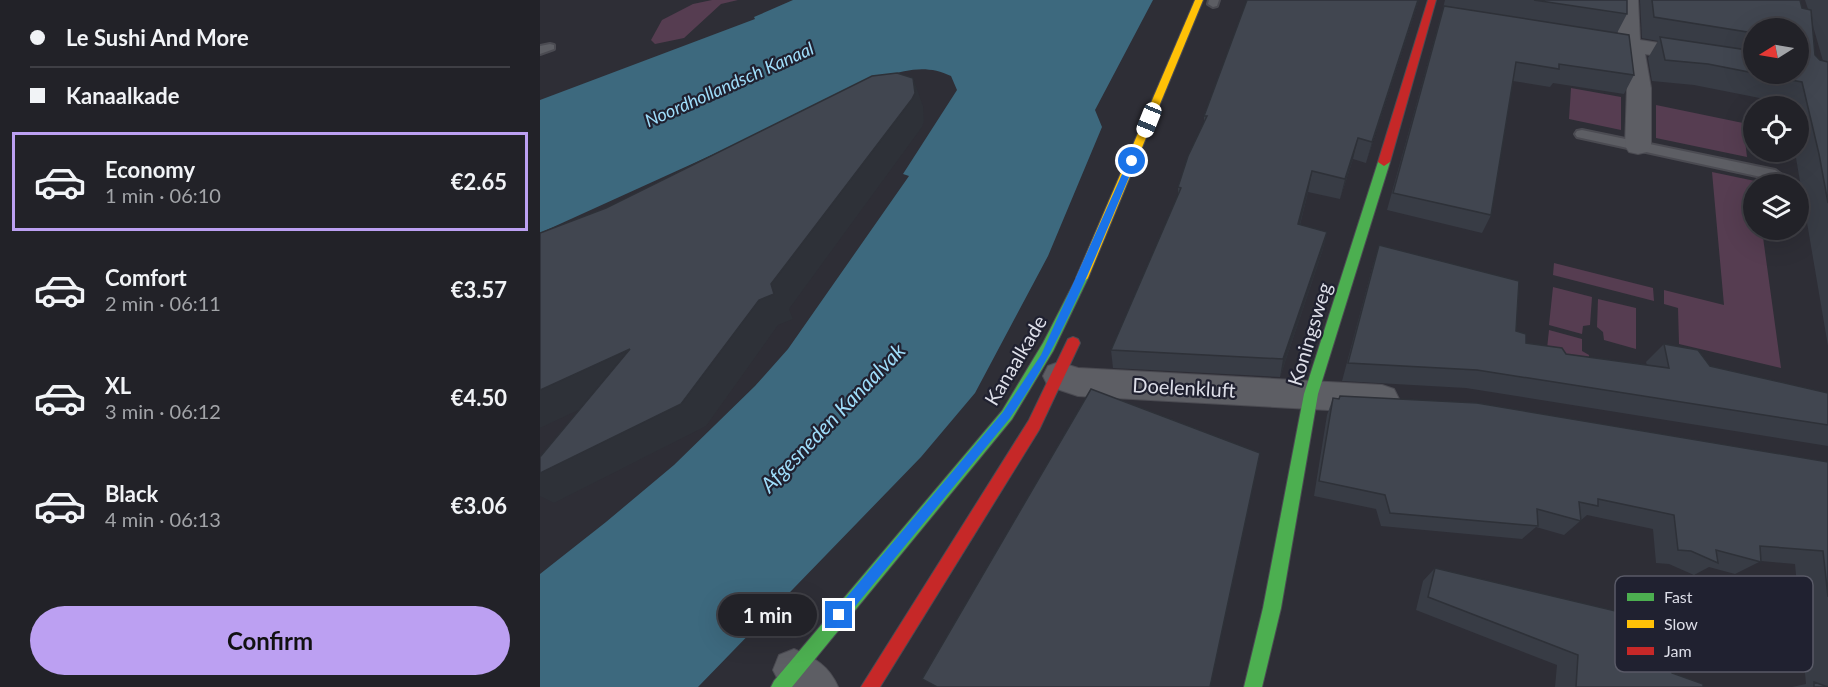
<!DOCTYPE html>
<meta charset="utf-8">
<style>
:root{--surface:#222228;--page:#2a2a30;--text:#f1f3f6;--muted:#a2a4a8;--line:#3f3f45;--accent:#bca0f2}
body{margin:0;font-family:Lato,sans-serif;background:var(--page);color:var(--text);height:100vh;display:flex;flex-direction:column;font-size:22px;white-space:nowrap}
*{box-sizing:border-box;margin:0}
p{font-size:20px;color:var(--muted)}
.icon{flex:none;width:33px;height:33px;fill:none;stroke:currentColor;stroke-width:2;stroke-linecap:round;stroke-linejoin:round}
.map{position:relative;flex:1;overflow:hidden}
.panel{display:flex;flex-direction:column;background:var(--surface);width:540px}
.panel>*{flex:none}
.hud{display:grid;align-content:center;height:132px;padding:0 30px;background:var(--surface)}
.needle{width:39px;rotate:259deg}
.tools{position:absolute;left:1203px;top:18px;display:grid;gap:12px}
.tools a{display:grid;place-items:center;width:66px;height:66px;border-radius:50%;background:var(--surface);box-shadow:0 6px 24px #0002,0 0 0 2px var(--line);font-size:30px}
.end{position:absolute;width:27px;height:27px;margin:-14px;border:8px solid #1a73e8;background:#fff;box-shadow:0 0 0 3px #fff}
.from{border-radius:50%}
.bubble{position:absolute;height:42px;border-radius:21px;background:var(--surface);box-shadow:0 6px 24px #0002,0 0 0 2px var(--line);font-size:20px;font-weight:700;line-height:42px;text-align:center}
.car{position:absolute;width:18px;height:36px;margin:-18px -9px;border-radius:8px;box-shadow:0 0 4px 2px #0007;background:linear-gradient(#fff 24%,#345 0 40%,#fff 0 76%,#345 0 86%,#fff 0)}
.hud b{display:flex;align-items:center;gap:21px;height:57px;font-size:22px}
.hud b+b{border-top:2px solid var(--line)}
.hud i{width:15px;height:15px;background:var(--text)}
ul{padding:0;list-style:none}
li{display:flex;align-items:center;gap:18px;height:99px;margin:0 12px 9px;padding:0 18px;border:3px solid transparent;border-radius:0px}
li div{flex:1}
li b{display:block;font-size:22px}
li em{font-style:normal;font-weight:700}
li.current{border-color:var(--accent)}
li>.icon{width:54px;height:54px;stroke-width:1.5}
.cta{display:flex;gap:12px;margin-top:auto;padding:12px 30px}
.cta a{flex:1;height:69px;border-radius:36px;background:var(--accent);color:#111;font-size:24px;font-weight:700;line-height:69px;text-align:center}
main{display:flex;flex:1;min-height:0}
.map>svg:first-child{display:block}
.green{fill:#563d51}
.water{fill:#3d697e}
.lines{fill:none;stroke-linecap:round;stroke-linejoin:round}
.lane-casing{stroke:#4b4b52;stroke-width:4}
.street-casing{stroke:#4b4b52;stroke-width:2}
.fast-casing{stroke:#4b4b52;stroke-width:2}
.slow-casing{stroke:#4b4b52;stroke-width:2}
.jam-casing{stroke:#4b4b52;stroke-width:2}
.lane{fill:#5d5e64;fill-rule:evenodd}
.street{fill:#5d5e64;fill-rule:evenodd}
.fast{fill:#4caf50;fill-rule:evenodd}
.slow{fill:#ffc107;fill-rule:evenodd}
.jam{fill:#c62828;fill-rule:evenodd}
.wall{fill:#383c45;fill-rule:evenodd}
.shaded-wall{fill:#2e3138}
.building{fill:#414650;stroke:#2e3138;stroke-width:1.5}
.route{fill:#1a73e8}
.labels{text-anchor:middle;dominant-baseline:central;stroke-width:4.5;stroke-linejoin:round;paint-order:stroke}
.far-water-label{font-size:18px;font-style:italic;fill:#9fddfa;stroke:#202130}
.street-label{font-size:20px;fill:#dddee8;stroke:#202130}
.water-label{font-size:21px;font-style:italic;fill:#9fddfa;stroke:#202130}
.key{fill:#202130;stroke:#595a67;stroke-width:1.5}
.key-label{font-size:16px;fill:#dddee8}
</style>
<main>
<section class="panel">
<div class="hud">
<b><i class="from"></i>Le Sushi And More</b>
<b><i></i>Kanaalkade</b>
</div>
<ul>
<li class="current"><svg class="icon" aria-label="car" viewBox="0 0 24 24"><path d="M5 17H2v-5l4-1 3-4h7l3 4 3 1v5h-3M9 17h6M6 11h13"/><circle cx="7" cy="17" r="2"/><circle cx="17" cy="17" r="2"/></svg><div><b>Economy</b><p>1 min · 06:10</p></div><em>€2.65</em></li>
<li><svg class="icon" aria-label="car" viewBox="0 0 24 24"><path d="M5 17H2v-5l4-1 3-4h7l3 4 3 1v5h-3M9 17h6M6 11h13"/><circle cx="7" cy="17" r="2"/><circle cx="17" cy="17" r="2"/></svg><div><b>Comfort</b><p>2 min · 06:11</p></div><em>€3.57</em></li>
<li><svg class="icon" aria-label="car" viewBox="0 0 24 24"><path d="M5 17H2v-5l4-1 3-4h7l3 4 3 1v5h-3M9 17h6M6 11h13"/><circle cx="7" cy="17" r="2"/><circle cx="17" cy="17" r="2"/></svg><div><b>XL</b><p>3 min · 06:12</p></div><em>€4.50</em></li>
<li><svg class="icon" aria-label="car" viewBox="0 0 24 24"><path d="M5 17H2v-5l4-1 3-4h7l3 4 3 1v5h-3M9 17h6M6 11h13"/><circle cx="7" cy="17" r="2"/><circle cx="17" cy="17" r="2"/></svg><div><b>Black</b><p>4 min · 06:13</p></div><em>€3.06</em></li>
</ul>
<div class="cta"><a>Confirm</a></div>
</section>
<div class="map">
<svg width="1288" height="687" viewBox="0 0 1288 687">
<rect width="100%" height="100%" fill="#2e2e36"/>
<g class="green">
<path d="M172,0h26l-17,4 -37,34 -29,6 -4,-4 11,-20 31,-16z"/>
<path d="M1031,88l50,9v33l-52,-11z"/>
<path d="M1116,105l87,18 4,34 -91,-19z"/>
<path d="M1172,172l43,9 -1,49h8l19,138 -102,-24 -1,-36 -14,-4v-14l60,15z"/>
<path d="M1014,263l99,25 1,13 -101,-26z"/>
<path d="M1013,287l39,10 -2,28 -7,1 -1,8 -33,-9z"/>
<path d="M1058,299l38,9v41l-32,-9 -1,-8 -6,-5z"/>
<path d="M1009,330l33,9v12l7,4 -1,10 -42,-7z"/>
</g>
<path class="water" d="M253,0h360l-58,110 7,17 -54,129 -73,137 -54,64 -223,230h-158v-113l66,-52 68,-57 81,-79 33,-37 121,-173 -6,-2 54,-84 -6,-14c-22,-11 -43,-7 -65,0l-346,157v-133l215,-81 -1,-2z"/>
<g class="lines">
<g class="lane-casing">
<g id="lane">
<path d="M669,0h10l-2,6 -4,1 -5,-3z"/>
<path d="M10,44l4,1v4l-14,5v-8z"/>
<path d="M1042,130l193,40 7,5 -7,5 -198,-43 -2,-3 2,-3z"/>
</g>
</g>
<g class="street-casing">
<g id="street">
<path d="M1078,0h20l2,40 114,18v14l-109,-18 6,34v58l-4,6 -9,2 -9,-2 -4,-6 2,-58 -6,-38 -40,-7 -3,-5 3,-5 8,-2 29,5z"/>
<path d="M519,362l19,6 304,17 12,4 5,10 -5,10 -12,4 -304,-17 -30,-10 -5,-10 5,-10z"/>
<path d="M254,649c21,9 35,17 44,38h-56l-9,-17 6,-15z"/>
</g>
</g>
<g class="fast-casing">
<g id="fast">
<path d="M844,158l6,4 -72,232 -37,214 -19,79h-18l19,-79 41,-214 74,-232z"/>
<path d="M542,273l6,5 -35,73 -41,68 -220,268h-21l3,-6 228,-270 41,-68 35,-68z"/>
</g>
</g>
<g class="slow-casing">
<path id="slow" d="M655,0h8l-115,278 -6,5 -4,-2 -2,-3z"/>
</g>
<g class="jam-casing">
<g id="jam">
<path d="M888,0h8l-46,162 -6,4 -6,-4z"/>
<path d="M533,337l5,2 2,4 -41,87 -159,257h-19l168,-267 39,-81z"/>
</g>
</g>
<use href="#lane" class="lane"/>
<use href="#street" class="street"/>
<use href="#fast" class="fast"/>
<use href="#slow" class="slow"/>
<use href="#jam" class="jam"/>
</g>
<g class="wall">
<path d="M707,0h172l-53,163 -13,-4 -13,40 -32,-7 -8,33 27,7 -5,20 -42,125 -167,-9 -2,-18 67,-155v-8l26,-64v-7z"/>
<path d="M905,0h182v14l-10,19 17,42 -10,19 -71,-11 -3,4 -37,-6 -22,134 -9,18 -95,-23 56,-202z"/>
<path d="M1100,0h160l2,8 6,1 -3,-9h23v346l-33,-194h3v-46h-12l-1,-3 -91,-18 -42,-4 -4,-23 10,-17 -16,-3zM1273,26l10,35 -3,-1 -5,-5zM1214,28h44l-44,46z"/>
<path d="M839,245l137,86 10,12 40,11 81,11 -1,-3 18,-18 46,22 118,27v53l-362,-58 -124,-7 31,-116z"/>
<path d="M793,398l495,64v225h-36l14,-3 -11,-120 -34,-3 -26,13 -26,-7 -15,8 -25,-11 -13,-1 -3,-34 -66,-14 -23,20 -28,-8 -14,12 -141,-13 -5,-17 -62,-13 13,-81z"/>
<path d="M895,568l237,105 31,14h-148l2,-22 -141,-55 7,-29z"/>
</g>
<g class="shaded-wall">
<path d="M878,0h1l-53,163 6,-21z"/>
<path d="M373,78l10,28 1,15 -2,6 -133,182 4,10 -15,6 -72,101 -152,77 -14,-7v-23l219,-173z"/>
<path d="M818,138l-5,21 -13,40 5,-20z"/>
<path d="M772,171l-4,21 -13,52 3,-20z"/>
<path d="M787,232l-5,20 -42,125 3,-18z"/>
<path d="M90,349l27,24 -117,55v-38z"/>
</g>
<g class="building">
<path d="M707,0h171l-46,142 -14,-4 -13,41 -33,-8 -14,53 29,8 -44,127 -172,-9 70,-162 -3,-1 10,-31 19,-40h-3z"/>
<path d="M994,0h93v14z"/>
<path d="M1112,0h148l2,8 9,2 4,45 5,5 8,2v141l-9,-49 -17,-72 -46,-8h42v-46h-44v5l-100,-16z"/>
<path d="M904,6l185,29 5,40 -75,-11v5l-43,-7 -25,153 -98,-22z"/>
<path d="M1120,37l94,14v22l-46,-9 -43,-4z"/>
<path d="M357,73l16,5 2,15 -3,6 -141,185 3,10 -15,6 -78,104 -141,69v-16l90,-108 -90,41v-157l66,-25 266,-132z"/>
<path d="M839,245l140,36 -3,50 10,3v9l36,5 4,6 103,14 -5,-24 34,6 12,16 118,27v32l-351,-55 -129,-7z"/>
<path d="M551,389l169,64 -50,234h-273l-15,-8z"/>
<path d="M800,396l137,7 351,59v135l-5,-46 -63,-5 1,16 -45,-12 2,13 -27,-12 -13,-1 -4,-35 -76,-16v7l-19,-4 2,19 -44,-12 1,17 -148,-13 -5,-18 -66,-14 14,-83 6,1z"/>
<path d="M895,568l231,55 6,50 31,11v3h-127l2,-32 -150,-58z"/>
<path d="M1274,682l14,5h-14z"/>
</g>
<path class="route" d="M592,159l4,2c-38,88 -71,179 -126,257l-166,202 -5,1 -4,-1 -2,-5 2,-4 168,-199 38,-57 87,-194z"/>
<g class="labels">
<g class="far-water-label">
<text transform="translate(189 84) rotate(-24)">Noordhollandsch Kanaal</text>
</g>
<g class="street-label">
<text transform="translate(769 334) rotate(-73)">Koningsweg</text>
<text transform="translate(475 360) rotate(-59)">Kanaalkade</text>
<text transform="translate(644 387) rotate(3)">Doelenkluft</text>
</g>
<g class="water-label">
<text transform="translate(292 417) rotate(-46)">Afgesneden Kanaalvak</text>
</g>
</g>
<rect x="1075" y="576" width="198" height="96" rx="9" class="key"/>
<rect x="1087" y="593" width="27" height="8" fill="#4caf50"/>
<rect x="1087" y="620" width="27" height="8" fill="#ffc107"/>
<rect x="1087" y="647" width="27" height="8" fill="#c62828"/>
<g class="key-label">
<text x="1124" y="603">Fast</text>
<text x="1124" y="630">Slow</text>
<text x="1124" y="657">Jam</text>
</g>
</svg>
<div class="tools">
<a><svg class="needle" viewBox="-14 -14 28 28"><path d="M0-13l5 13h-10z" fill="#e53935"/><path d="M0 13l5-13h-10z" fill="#a2a4a8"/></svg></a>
<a><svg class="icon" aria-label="locate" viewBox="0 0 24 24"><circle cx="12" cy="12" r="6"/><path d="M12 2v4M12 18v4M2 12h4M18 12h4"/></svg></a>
<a><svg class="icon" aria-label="layers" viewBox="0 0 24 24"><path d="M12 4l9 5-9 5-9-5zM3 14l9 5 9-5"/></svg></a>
</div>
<i class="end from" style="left:592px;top:161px"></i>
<i class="end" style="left:299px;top:615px"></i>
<div class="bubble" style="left:178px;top:594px;width:99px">1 min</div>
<i class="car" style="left:609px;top:120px;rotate:202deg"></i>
</div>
</main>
